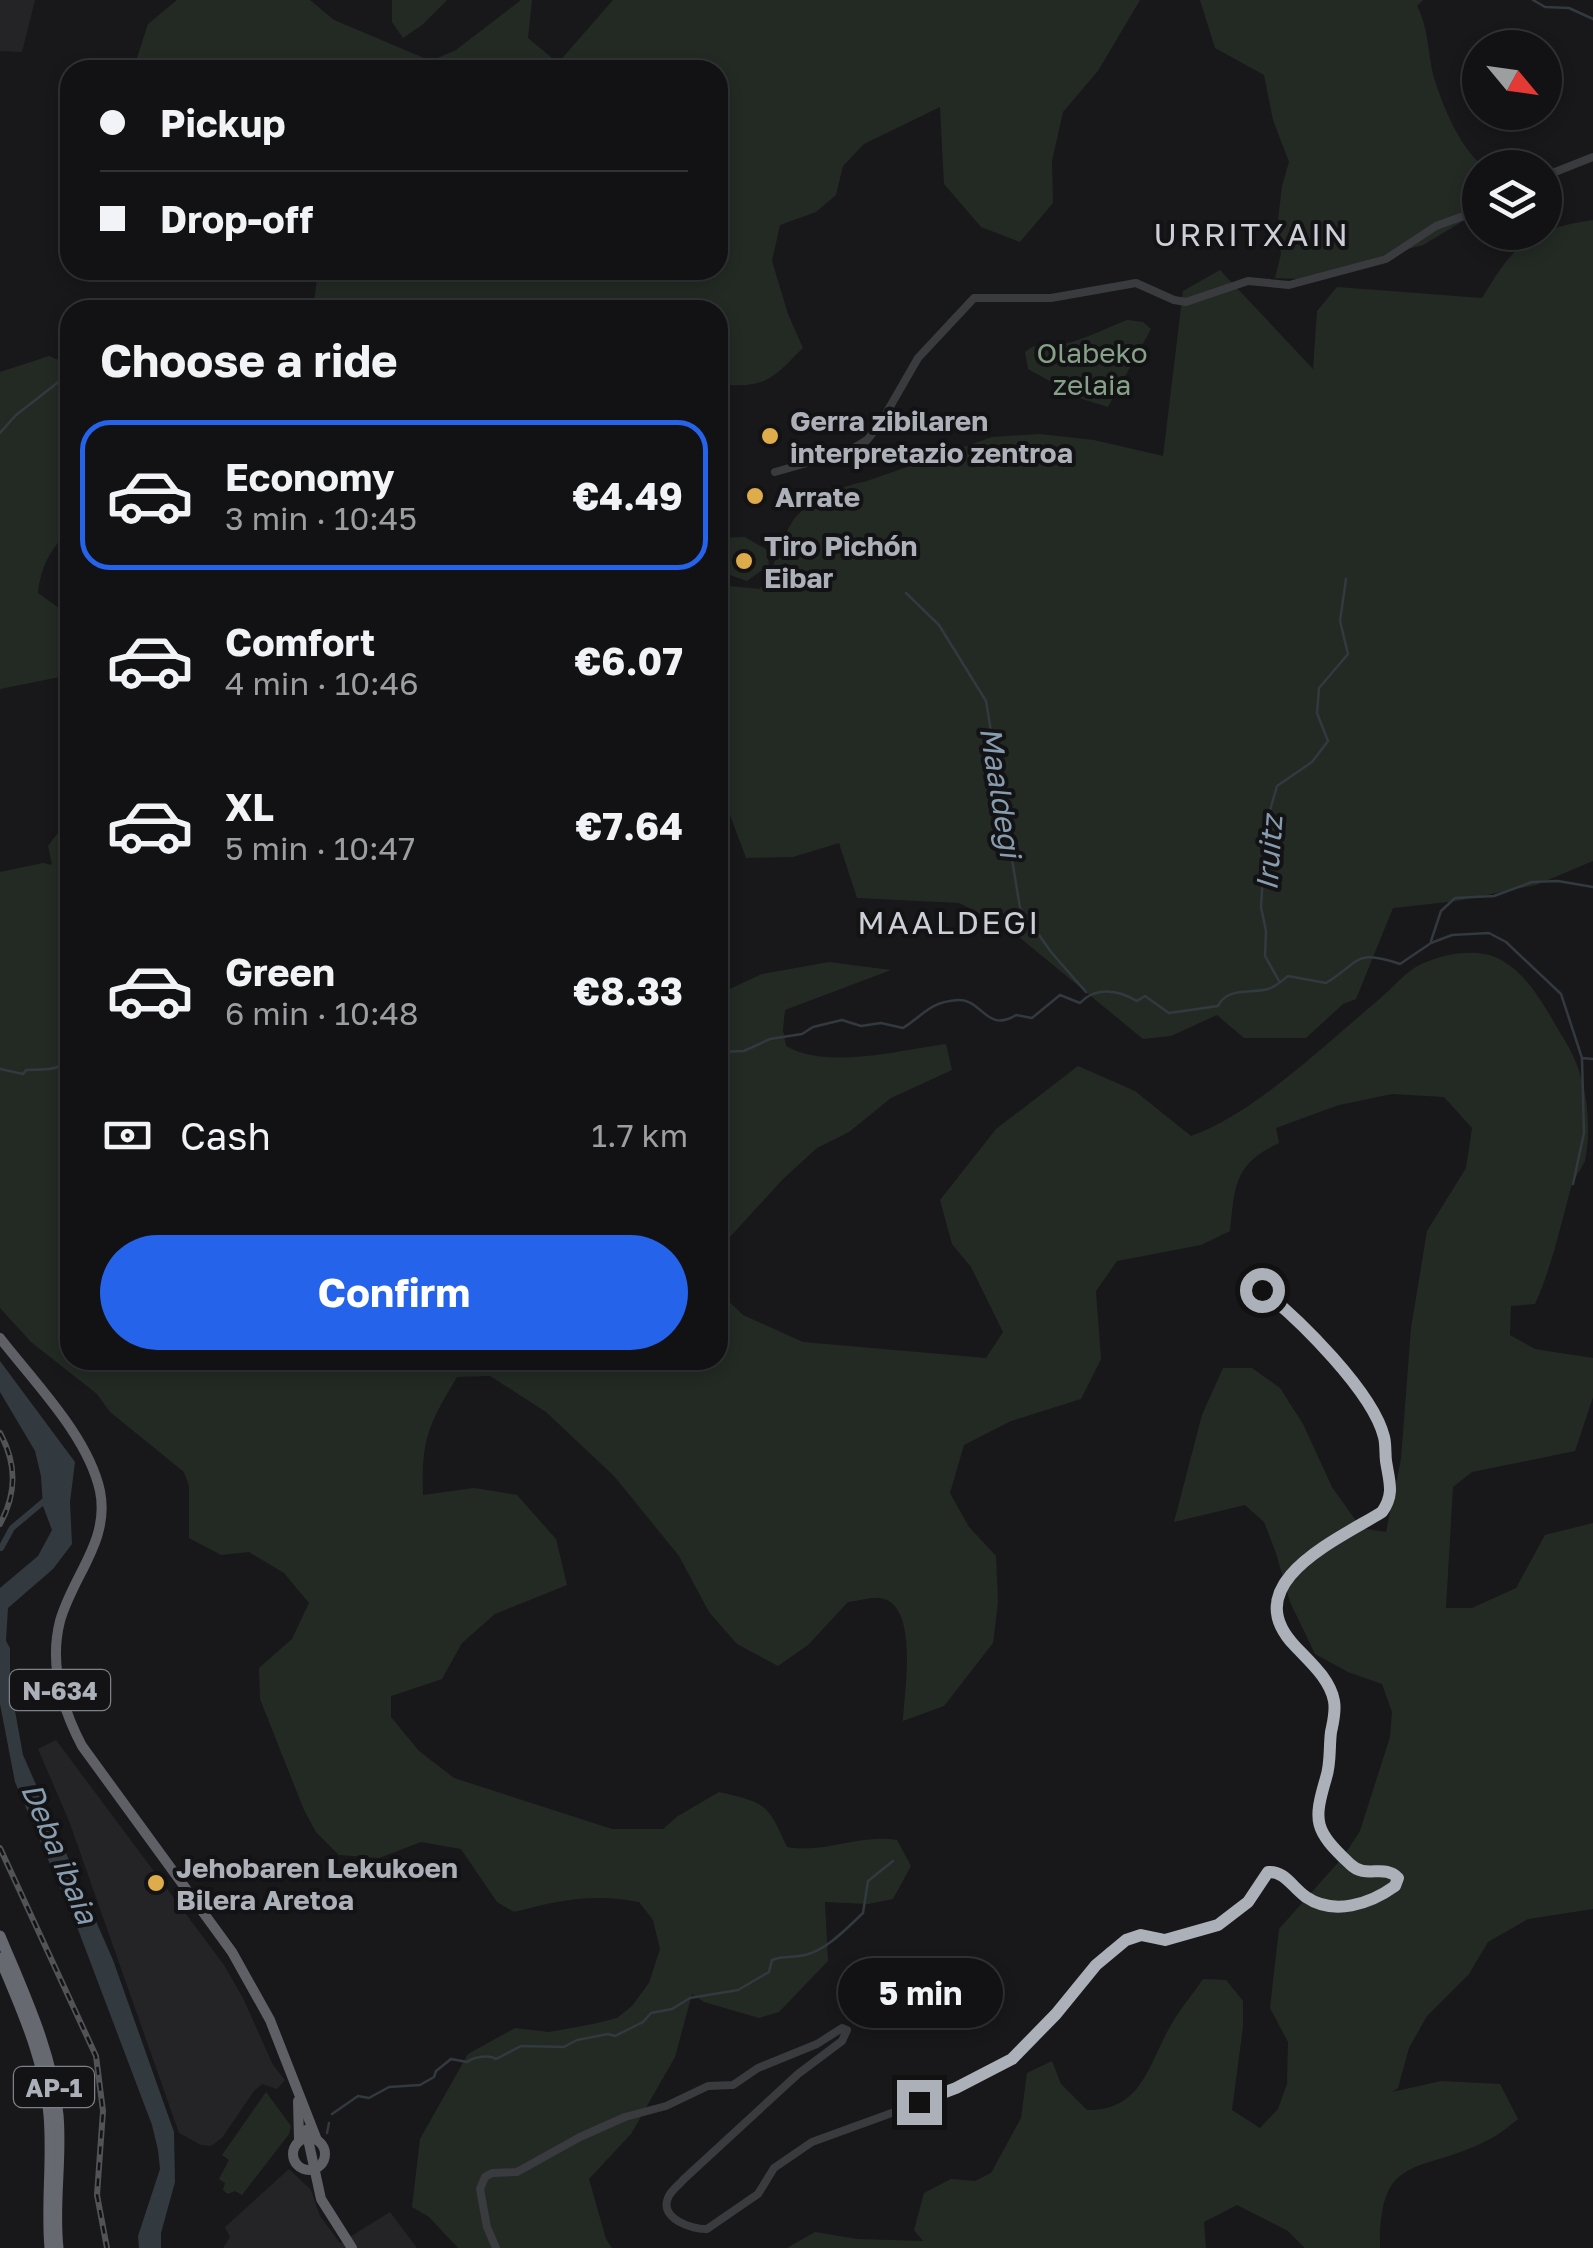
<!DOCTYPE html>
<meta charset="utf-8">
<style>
:root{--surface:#121214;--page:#1f2022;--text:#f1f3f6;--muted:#9c9ea0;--line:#313234;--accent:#2563eb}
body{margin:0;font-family:"Golos Text",sans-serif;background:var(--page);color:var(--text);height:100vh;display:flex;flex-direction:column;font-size:38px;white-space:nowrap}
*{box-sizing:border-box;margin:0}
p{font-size:32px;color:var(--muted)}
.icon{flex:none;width:55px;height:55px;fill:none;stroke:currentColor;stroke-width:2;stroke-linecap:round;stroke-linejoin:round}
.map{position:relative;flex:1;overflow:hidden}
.panel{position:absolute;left:60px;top:300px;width:668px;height:1070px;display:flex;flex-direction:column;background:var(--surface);border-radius:30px;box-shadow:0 5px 15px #0003,0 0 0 2px var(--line)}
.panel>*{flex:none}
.banner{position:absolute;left:60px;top:60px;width:668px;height:220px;border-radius:30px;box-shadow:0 5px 15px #0003,0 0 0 2px var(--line);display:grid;align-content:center;height:220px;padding:0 40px;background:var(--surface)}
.needle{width:65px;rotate:119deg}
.buttons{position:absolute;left:1462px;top:30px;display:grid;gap:20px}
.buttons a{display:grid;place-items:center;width:100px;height:100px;border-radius:50%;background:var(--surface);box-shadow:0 5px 15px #0003,0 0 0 2px var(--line);font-size:50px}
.end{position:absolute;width:45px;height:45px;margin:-22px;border:12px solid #acb0b8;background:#111;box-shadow:0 0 0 5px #111}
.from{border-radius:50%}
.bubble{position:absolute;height:70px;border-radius:35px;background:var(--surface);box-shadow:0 5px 15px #0003,0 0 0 2px var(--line);font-size:32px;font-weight:700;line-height:70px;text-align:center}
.banner b{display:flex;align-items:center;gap:35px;height:95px;font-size:38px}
.banner b+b{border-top:2px solid var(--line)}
.banner i{width:25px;height:25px;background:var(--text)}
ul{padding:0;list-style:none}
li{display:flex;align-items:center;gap:30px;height:150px;margin:0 20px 15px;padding:0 20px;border:5px solid transparent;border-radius:30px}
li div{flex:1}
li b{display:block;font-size:38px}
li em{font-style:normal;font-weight:700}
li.current{border-color:var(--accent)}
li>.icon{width:90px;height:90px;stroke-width:1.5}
h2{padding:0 40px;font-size:45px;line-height:120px}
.pay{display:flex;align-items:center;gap:25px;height:110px;padding:0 40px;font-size:38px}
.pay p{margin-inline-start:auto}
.action{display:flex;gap:20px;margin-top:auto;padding:20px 40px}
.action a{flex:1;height:115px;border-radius:60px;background:var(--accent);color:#fff;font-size:40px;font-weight:700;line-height:115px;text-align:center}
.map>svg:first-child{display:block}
.built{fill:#242427}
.green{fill:#232a24}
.water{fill:#32393f}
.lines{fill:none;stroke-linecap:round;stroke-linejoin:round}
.stream{stroke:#32393f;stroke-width:2.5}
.canal{stroke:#32393f;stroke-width:6}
.tertiary{stroke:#3a3b3f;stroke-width:8}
.trunk{stroke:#5e6066;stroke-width:10}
.motorway{stroke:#66696f;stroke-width:11}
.rail-casing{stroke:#515357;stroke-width:6}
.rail{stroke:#131315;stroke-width:2.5;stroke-dasharray:8;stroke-linecap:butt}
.route{stroke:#acb0b8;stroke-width:12}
.poi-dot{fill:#dfac4b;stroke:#131315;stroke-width:4}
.labels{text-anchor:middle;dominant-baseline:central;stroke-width:8;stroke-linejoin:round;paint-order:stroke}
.shield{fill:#131315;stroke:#7e8187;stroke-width:2.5}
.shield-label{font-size:25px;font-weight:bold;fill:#acb0b8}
.park-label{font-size:28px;fill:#85a187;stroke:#131315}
.poi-label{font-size:28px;font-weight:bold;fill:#acb0b8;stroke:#131315;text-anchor:start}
.water-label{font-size:30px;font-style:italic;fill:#879daf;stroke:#131315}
.quarter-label{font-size:32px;letter-spacing:2.5px;fill:#cccfd5;stroke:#131315}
</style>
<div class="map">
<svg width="1593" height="2248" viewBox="0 0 1593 2248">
<rect width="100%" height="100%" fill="#18181a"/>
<g class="built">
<path d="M0,0h35l-13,52 -22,-1z"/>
<path d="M56,1740l168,225 19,33 30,67 12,15 -8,9 -15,-5 -8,7 -32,47 -11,8 -10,-1 -22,-12 -110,-312 -31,-72z"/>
<path d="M289,2169l22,21 9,26 20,27 50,-31 27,36h-194l7,-11 -5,-10z"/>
</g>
<g class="green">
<path d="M177,0h133l24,20 97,41 25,-11 65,-50h11l-4,38 30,25 55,-63h527l-42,71 -35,41 -11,49 1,42 -33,39 -39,-15 -37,-43 -4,-77 -76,37 -21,22 -7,29 -20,17 -36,13 -8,36 16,53 15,34c-32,32 -38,41 -85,36v-74h-405l5,-40h400v-200h-585l15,-46z"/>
<path d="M392,0h55l-25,25 -19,13 -11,-16z"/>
<path d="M1200,0h223l-6,6c13,24 10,52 19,78 9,27 25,65 48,83l-4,1v43l-57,34 -125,34 -23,-1 6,-24 -4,-26 5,-42 7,-24 -16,-42 -9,-45 -49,-27z"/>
<path d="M1593,220v641l-57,24 -79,16 -64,7 -37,91 -13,5 -37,34h-62l-27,-23 -46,21 -28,3 -135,-111 -49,-25 -102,-5 -18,-55 -46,14 -47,1 -19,-51 -9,-5v-217l42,4c17,-22 22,-55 35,-71 13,-17 49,-33 69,-36l128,-45 47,-3 55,6 69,16 20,-165 37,-21 93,99 4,-58 20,-24 145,11c34,-56 46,-68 111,-78z"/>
<path d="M1127,320l16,2 8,7 -43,78 -26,-8 -54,-30 -3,-17c16,-14 29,-4 47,-10 19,-6 37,-15 55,-22z"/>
<path d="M49,356l21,9v166c-19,15 -30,38 -32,62l32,23v59l-70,14v-317z"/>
<path d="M745,537l22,13 2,15 -22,16 -26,-9 -3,2v-36z"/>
<path d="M70,817v543h648v-69l25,24 60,27 183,16 17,-26 -32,-65 -19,-23 -12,-44 56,-71 82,-63 57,25 56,45c62,-22 134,-91 185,-134 13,-10 25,-26 40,-35 21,-12 58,-20 81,-9 32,15 49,52 67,81 22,35 29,81 21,122 -6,12 -13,20 -16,34 -10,37 -18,74 -34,109l-24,2 -1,29 25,14 58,9v39l-18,54 -103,21 -19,15 -7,121h26l44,-20 29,-53 48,-12v386l-65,10 -40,23 -19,32 -42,42 -18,32 -11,40 -6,4 49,-11 59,3 18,35c-10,8 -21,17 -32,22 -67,34 -107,10 -106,107h-75l-17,-17 -51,-26 -33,17 2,26h-419l28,-16 42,7 66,2 -9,-11 10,-37 27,-14 24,2 16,-8 30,-55 6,-45 25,-12 9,23 26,26c56,1 61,-46 84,-85 9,-16 22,-31 32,-46l23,1 17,21v26l-11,83 28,18 18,-19 9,-25 1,-42 -18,-34 9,-79 64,-72 17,-26 30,-94 2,-25 -10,-28 -34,-12 -33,-18 -25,-52 -14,-49 -12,-31 -19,-17 -71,17 28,-107 21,-47h29l28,20 23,36 29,63 29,41 25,4 15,-73 10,-131 16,-97 39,-63 6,-40 -28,-31 -52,-3 -53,11 -63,23 3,15c-45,21 -44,42 -49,88l-29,14 -84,16 -21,30 5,68 -20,40 -70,22 -47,24 -14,48 19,34 27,29 2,46 -5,41 -49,63 -41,15c1,-28 17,-117 -23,-123 -9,-1 -22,3 -32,4l-40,43 -30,21 -41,-22 -28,-32 -30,-56 -65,-80 -68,-64 -56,-36 -33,1c-28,47 -36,62 -34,118l51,-7 43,7 39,44 11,46 -72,29 -33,29 -20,36 -51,17v21l28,34 35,27 158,51h51l15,-13 41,-24c47,11 48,11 68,55 38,7 72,-13 110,-7l14,26 -18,33 -25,5 -43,-2 3,59 -49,51 -20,6 -55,-16 -12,-8 -17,63 -44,77 -42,45 17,60 6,9h-154l-29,-31 -17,-10 8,-68 48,-85 47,-26 34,4 44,-8 24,-6 15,-12 17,-23 11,-34 -7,-29 -14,-18c-45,-9 -81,-2 -125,10l-17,-10 -36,-53 -40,-7 -42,16 -40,-3 -23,-23 -12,-22 -44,-111 -1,-31 33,-29 17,-36 -25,-30 -35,-21 -28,3 -32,-17v-52l-5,-14 -74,-60 -13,-18 -66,-52 -31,-34v-436l43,-9 9,2 -4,-19z"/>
<path d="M829,962l62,8 -106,40 -2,20 3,16c42,24 114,4 160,-2l6,26 -61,28 -42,34 -32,16 -34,31 -65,71v-264l3,7 41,-19z"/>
<path d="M266,2092l25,34 -2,8 -47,61 -7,-4 -7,3 -5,-4 2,-7 -6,-4 10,-19 -7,-5z"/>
</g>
<path class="water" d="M0,1361l75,101 -5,40 2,42 -19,25 -45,39 -2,33 4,7v35l13,72 90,205 61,172 1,50 -14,51v15h-22l-1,-12 22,-67 -2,-19 -6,-25 -73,-193 -64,-150 -15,-78v-116l38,-32 14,-26 -9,-24 -2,-30 -6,-25 -35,-59z"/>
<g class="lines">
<g class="stream">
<path d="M1533,0l12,7 24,1 24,11"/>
<path d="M0,433l16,-18 54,-42"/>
<path d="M906,593l33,32 47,76 34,207 31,44 35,40"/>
<path d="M1431,941l10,-30 14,-13 39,-2 38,-14 26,-1 35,6"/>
<path d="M1279,981l-14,-25 1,-25 -5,-24 5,-83 11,-38 35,-24 16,-21 -11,-28 2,-25 29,-34 -8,-33 6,-42"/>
<path d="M718,1052l26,-1 26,-12 32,-5 11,-7 29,-7 19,6 20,-3 22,5c22,-14 26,-26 55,-28 23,-2 29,34 58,15l16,3 28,-23 20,8c16,-17 38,-13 57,-2l8,-5 24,17 49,-7c9,-19 32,-12 50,-17 7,-2 14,-8 20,-13l38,7c34,-20 27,-35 74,-19l31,-21 21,-8 37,-2 17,9 55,52 21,64 11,1"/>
<path d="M0,1069l23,5 3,-4c14,-1 34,2 44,-12"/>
<path d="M1573,1184l11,-51 -2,-75"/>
<path d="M332,2114l26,-18 11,2 20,-11 31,-2 14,-8 2,-6 15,-12 16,3c7,-5 22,-8 29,-3l25,-13 43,1 13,-7 31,-6 7,2 28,-14 8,-9 21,-4 18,-11 48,-8 31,-18 3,-12c11,-5 22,-2 33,-5 23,-6 43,-28 58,-42l5,-32 25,-20"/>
<path d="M327,2133l2,-10"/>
</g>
<path class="canal" d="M1,1548l11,-20 31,-26"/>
<g class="tertiary">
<path d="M1545,176l48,-19"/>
<path d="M775,472l74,-21 18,-11 13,-16 38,-66 56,-60h77l85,-15 38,17 12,2 62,-21 41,4 97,-26 50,-33 44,-16"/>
<path d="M496,2248l-9,-21 -7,-38 5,-12 7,-4 25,-1 63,-35 45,-20 41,-11 42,-20 25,-1 25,-17 59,-24 25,-16 5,2 -5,11 -44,33 -114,105c-4,5 -14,12 -16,19 -9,20 24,32 39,31l51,-35 16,-26 38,-26 121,-44 79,-39 44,-45 53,-63 26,-15 30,4 54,-15 29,-23 19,-30c19,-1 25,15 39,25 28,19 65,7 89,-11l3,-8 -11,-8c-23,5 -31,2 -46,-16 -34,-41 -23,-36 -13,-83 2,-12 2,-25 3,-38 2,-13 7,-26 1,-38 -14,-35 -67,-61 -53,-105 9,-29 77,-62 103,-78 13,-19 7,-31 4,-52 -2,-8 0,-16 -2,-24 -15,-54 -89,-119 -131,-154"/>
</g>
<g class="trunk">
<path d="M0,1338c34,44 88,98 100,153 10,50 -27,84 -40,130 -11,43 2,87 22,125l150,206 38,68 47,120"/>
<path d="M298,2101l1,38"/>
<path d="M306,2130l15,69 31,49"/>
<circle cx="309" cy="2154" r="16"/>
</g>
<g class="motorway">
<path d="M0,1936c24,58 52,116 58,179 4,44 -5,89 0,133"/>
<path d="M0,1958c21,50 45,102 49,157 4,44 -3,89 1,133"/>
</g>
<g class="rail-casing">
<g id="rail">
<path d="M0,1433c17,31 17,60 0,91"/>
<path d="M0,1848l96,208 7,55 -6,84 10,53"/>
</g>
</g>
<use href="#rail" class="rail"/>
</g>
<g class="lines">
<path class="route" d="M919,2102l37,-14 56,-29 44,-45 40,-49 30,-25 15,-5 24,5 53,-15 30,-23 20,-30c17,-1 24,15 38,25 28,19 64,7 89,-11l3,-8c-14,-15 -32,2 -48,-14 -36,-34 -37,-42 -24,-86 5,-15 3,-31 5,-46 2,-10 5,-20 3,-31 -4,-22 -24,-39 -39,-55 -60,-63 44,-107 87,-134 13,-18 7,-31 4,-51 -1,-8 0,-16 -2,-24 -11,-45 -85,-118 -122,-147"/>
</g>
<g class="poi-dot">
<circle cx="770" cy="436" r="10"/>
<circle cx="755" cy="496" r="10"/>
<circle cx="744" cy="561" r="10"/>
<circle cx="156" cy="1883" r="10"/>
</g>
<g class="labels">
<g class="shield">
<rect x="10" y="1670" width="100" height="40" rx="8"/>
<rect x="14" y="2067" width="80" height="40" rx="8"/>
</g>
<g class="shield-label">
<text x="60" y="1690">N-634</text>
<text x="54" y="2087">AP-1</text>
</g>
<g class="park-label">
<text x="1092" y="352">Olabeko<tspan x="1092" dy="32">zelaia</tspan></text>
</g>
<g class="poi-label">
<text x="790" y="420">Gerra zibilaren<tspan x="790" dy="32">interpretazio zentroa</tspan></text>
<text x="775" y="496">Arrate</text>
<text x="764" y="545">Tiro Pichón<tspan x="764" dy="32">Eibar</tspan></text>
<text x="176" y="1867">Jehobaren Lekukoen<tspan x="176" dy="32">Bilera Aretoa</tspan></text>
</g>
<g class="water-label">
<text transform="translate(1001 792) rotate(81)">Maaldegi</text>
<text transform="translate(1269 853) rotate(-86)">Iruitz</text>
<text transform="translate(60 1853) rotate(67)">Deba ibaia</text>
</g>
<g class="quarter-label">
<text x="1252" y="234">URRITXAIN</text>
<text x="949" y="922">MAALDEGI</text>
</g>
</g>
</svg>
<div class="buttons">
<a><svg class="needle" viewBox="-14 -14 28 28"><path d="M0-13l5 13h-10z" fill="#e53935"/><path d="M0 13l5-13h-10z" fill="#9c9ea0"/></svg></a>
<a><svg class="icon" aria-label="layers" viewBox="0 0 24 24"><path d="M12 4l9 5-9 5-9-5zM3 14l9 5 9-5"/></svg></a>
</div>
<i class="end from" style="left:1262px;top:1290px"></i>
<i class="end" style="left:919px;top:2102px"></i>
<div class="bubble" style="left:838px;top:1958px;width:165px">5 min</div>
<div class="banner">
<b><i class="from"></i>Pickup</b>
<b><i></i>Drop-off</b>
</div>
<section class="panel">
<h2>Choose a ride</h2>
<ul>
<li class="current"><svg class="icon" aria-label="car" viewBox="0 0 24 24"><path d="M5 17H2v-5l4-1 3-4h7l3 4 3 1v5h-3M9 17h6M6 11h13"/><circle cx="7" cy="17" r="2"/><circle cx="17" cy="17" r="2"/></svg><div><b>Economy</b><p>3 min · 10:45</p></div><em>€4.49</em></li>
<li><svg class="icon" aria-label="car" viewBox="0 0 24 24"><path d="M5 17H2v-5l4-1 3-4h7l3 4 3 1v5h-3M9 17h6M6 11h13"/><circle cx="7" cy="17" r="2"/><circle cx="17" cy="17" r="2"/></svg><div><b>Comfort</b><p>4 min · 10:46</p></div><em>€6.07</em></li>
<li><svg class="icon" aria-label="car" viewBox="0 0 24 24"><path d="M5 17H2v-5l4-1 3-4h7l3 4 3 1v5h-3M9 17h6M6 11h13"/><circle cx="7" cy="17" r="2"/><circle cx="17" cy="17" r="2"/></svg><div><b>XL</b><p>5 min · 10:47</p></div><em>€7.64</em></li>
<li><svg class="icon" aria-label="car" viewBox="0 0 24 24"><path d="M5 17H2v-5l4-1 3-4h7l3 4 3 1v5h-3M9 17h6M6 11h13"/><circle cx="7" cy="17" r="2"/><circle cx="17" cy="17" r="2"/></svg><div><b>Green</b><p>6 min · 10:48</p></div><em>€8.33</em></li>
</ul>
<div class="pay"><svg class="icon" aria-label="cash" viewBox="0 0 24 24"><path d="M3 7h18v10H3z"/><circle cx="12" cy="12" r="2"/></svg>Cash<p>1.7 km</p></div>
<div class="action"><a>Confirm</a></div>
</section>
</div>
